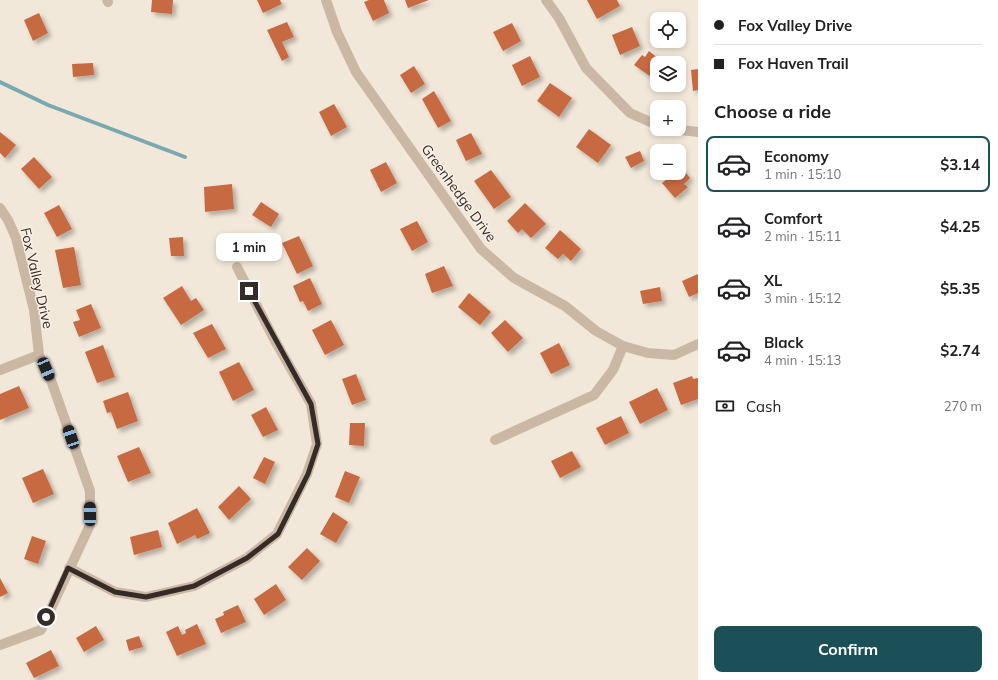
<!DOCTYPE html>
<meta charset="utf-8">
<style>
:root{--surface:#fff;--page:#f2f2f2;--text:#202124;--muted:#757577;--line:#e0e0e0;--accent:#1c5057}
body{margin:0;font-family:Mulish,sans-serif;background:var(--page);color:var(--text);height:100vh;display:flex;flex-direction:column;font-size:15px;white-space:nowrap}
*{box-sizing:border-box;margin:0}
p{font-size:13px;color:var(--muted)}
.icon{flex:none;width:22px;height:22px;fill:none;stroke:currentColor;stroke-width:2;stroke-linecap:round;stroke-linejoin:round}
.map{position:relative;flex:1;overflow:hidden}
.drawer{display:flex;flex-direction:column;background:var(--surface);width:300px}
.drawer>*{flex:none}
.guide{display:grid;align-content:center;height:88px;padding:0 16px;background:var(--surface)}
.fabs{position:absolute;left:650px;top:12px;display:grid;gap:8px}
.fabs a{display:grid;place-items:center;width:36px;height:36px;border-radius:8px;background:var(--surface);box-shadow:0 2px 6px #0003;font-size:20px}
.end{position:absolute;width:18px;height:18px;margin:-9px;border:5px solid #352c27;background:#fff;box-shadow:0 0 0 2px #fff}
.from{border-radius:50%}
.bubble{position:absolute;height:28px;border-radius:8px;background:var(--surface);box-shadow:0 2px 6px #0003;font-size:13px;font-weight:700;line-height:28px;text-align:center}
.car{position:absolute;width:12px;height:24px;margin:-12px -6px;border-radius:5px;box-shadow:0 0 3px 1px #0007;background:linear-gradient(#222 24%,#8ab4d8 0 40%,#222 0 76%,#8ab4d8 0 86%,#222 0)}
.guide b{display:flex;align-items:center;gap:14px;height:38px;font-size:15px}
.guide b+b{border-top:1px solid var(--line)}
.guide i{width:10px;height:10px;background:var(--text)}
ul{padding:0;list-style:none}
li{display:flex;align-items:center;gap:12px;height:56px;margin:0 8px 6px;padding:0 8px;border:2px solid transparent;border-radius:8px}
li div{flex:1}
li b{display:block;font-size:15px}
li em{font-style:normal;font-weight:700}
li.active{border-color:var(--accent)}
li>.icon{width:36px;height:36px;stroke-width:1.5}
h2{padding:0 16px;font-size:18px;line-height:48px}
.pay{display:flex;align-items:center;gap:10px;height:44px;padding:0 16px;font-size:15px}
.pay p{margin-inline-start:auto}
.cta{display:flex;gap:8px;margin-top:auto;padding:8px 16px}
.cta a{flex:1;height:46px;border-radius:8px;background:var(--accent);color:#fff;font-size:16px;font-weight:700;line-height:46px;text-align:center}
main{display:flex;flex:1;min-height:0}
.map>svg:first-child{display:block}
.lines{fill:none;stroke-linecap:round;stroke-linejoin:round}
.stream{stroke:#78a9af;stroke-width:4}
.building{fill:#c76a42;filter:url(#shadow)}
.minor{stroke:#cab8a5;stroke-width:10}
.route{stroke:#352c27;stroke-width:5}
.labels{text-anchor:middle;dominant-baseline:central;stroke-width:3;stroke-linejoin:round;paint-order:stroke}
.street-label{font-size:14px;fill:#352c27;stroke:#f9f1e6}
</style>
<main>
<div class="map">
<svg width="698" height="680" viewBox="0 0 698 680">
<defs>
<filter id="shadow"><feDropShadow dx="3.5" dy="3.5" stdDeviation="2" flood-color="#0004"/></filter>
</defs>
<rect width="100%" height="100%" fill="#f2e8d9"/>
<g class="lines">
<path class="stream" d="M0,82l48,23 137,52"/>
</g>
<g class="building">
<path d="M152,0h21l-1,14 -21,-2z"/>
<path d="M257,0h23l2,4 -19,9z"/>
<path d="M369,0h15l5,13 -16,8 -9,-19z"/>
<path d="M405,0h24l-21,8z"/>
<path d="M587,0h30l3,6 -23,13z"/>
<path d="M39,13l9,20 -15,8 -9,-21z"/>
<path d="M287,22l7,15 -12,5 7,15 -7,4 -15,-31z"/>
<path d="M512,23l9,18 -18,10 -10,-19z"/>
<path d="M632,27l8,19 -20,9 -8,-20z"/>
<path d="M649,51l15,12h-7v18l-23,-16 8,-10 3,2z"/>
<path d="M530,56l10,21 -18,9 -10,-21z"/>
<path d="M93,63l1,12 -21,2 -1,-13z"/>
<path d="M414,66l11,18 -14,9 -11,-18z"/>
<path d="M698,69v21l-5,1 -2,-21z"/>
<path d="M550,83l22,15 -13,19 -22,-16z"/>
<path d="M434,91l17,30 -13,7 -16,-29z"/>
<path d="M334,104l13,23 -16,9 -12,-24z"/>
<path d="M589,129l22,16 -13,18 -22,-16z"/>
<path d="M0,132l16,13 -11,13 -5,-5z"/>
<path d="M471,133l11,21 -16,7 -10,-21z"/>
<path d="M640,151l4,10 -13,7 -6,-11z"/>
<path d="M34,157l18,20 -13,12 -18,-20z"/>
<path d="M386,162l11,21 -16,9 -11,-22z"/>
<path d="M682,168l8,10 -6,6 4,3 -13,11 -13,-15 13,-10h4v-3z"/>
<path d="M491,170l20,27 -17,12 -20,-28z"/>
<path d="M232,184l2,25 -29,3 -1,-25z"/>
<path d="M261,202l18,12 -8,13 -19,-12z"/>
<path d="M525,203l21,21 -15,14 -9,-9 -4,4 -11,-12z"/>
<path d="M59,205l13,24 -15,8 -13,-24z"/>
<path d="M417,221l11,21 -16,9 -12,-22z"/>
<path d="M560,230l21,19 -10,12 -8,-7 -5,5 -13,-11z"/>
<path d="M299,236l14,30 -16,8 -15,-31z"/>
<path d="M183,237l1,19h-13l-2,-18z"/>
<path d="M74,247l7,38 -18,3 -8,-38z"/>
<path d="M444,266l9,20 -21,7 -7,-19z"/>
<path d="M698,274v19l-9,4 -7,-16z"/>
<path d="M310,278l12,26 -14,7 -5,-10 -3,1 -7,-16z"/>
<path d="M182,286l9,15 5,-3 8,12 -23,15 -18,-27z"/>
<path d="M660,287l2,14 -19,3 -3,-13z"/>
<path d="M469,293l22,19 -11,13 -22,-18z"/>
<path d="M91,304l10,24 -22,9 -6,-15 7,-2 -4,-10z"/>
<path d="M331,320l13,25 -19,10 -13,-25z"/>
<path d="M505,320l18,18 -15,14 -17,-19z"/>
<path d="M212,324l14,25 -18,9 -15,-25z"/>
<path d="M559,343l11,22 -19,9 -11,-21z"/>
<path d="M103,345l12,32 -18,6 -12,-31z"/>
<path d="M239,362l15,28 -21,11 -14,-29z"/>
<path d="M356,374l10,26 -14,5 -10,-26z"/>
<path d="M692,376l1,3 5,-1v21l-17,6 -8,-22z"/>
<path d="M19,386l10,22 -29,12v-26z"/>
<path d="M657,388l11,22 -28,14 -11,-22z"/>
<path d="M128,392l10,29 -21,8 -6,-17 -4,1 -4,-12z"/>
<path d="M266,407l12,23 -15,7 -12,-22z"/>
<path d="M621,416l8,17 -24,12 -9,-17z"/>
<path d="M350,423h15l-1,23 -15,-1z"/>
<path d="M139,447l12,26 -23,9 -11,-26z"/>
<path d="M572,451l9,16 -21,11 -9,-17z"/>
<path d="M264,457l11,5 -10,22 -12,-6z"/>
<path d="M43,469l11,25 -21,9 -11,-25z"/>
<path d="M345,471l15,6 -11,26 -14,-6z"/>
<path d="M239,486l12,13 -22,21 -11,-13z"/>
<path d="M197,508l13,25 -13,6 -2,-4 -18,9 -9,-21z"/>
<path d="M333,512l15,10 -12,21 -16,-9z"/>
<path d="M158,530l4,17 -28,8 -4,-18z"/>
<path d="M32,536l14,5 -8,23 -14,-5z"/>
<path d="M307,548l13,13 -18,19 -14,-13z"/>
<path d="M0,578l8,15 -8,4z"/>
<path d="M276,584l10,16 -22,15 -10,-16z"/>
<path d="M238,605l8,17 -25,11 -6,-14 9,-4 -1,-3z"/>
<path d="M197,624l9,20 -29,12 -11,-24 12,-6 4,9 4,-2 -1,-3z"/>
<path d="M96,626l8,14 -20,12 -8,-14z"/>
<path d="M139,636l4,11 -14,4 -3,-11z"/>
<path d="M51,650l8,16 -25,12 -8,-15z"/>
</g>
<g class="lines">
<g class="minor">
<path d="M107,0l1,2"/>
<path d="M326,0l11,32 19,40 125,177 33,29 51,28 31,25 27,15 25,7 26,2 24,-11"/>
<path d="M546,0l13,18 27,50 44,45 27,12"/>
<path d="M672,129l26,3"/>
<path d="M0,208l8,12 8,18 18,72 5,45 13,28 38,108v34l-49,105 -41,15"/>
<path d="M0,370l39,-15"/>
<path d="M495,440l99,-45 19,-25 10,-24"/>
<path d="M69,568l46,24 31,5 48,-11 53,-28 30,-24 30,-60 10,-30 -6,-40 -37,-65 -37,-72"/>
</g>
</g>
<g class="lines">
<path class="route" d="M46,617l22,-49 47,24 31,5 48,-11 53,-28 31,-24 30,-60 10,-30 -7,-40 -62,-113"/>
</g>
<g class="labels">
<g class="street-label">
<text transform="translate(459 193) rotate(54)">Greenhedge Drive</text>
<text transform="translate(37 278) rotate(77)">Fox Valley Drive</text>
</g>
</g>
</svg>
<div class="fabs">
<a><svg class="icon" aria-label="locate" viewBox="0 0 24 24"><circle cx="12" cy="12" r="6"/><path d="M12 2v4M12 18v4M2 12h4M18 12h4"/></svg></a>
<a><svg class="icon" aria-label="layers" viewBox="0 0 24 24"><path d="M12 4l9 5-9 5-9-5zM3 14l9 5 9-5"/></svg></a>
<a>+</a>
<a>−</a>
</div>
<i class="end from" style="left:46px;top:617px"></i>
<i class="end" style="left:249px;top:291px"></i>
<div class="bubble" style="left:216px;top:233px;width:66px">1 min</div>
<i class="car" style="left:46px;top:369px;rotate:157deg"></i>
<i class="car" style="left:71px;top:437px;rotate:341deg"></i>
<i class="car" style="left:90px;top:514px;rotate:359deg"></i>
</div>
<section class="drawer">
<div class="guide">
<b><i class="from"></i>Fox Valley Drive</b>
<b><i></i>Fox Haven Trail</b>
</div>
<h2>Choose a ride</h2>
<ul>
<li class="active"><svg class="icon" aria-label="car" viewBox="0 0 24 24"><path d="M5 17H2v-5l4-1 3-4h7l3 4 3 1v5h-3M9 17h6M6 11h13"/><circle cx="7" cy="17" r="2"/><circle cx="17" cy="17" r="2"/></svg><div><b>Economy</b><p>1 min · 15:10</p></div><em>$3.14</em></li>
<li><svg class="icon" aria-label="car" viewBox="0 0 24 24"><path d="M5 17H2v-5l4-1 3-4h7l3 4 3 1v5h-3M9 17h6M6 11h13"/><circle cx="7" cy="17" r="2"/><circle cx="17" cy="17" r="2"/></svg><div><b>Comfort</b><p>2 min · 15:11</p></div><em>$4.25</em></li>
<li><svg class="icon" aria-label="car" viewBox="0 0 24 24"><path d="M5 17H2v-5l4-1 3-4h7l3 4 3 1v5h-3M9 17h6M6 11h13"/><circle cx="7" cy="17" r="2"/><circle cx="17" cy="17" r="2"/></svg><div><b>XL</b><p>3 min · 15:12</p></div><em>$5.35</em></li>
<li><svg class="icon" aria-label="car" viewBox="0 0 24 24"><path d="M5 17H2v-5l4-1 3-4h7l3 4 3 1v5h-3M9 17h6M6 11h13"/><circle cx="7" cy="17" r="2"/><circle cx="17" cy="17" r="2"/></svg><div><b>Black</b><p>4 min · 15:13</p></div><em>$2.74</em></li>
</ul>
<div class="pay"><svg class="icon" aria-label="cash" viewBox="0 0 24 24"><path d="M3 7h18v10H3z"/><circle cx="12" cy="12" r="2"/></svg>Cash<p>270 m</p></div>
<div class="cta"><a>Confirm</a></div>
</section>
</main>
